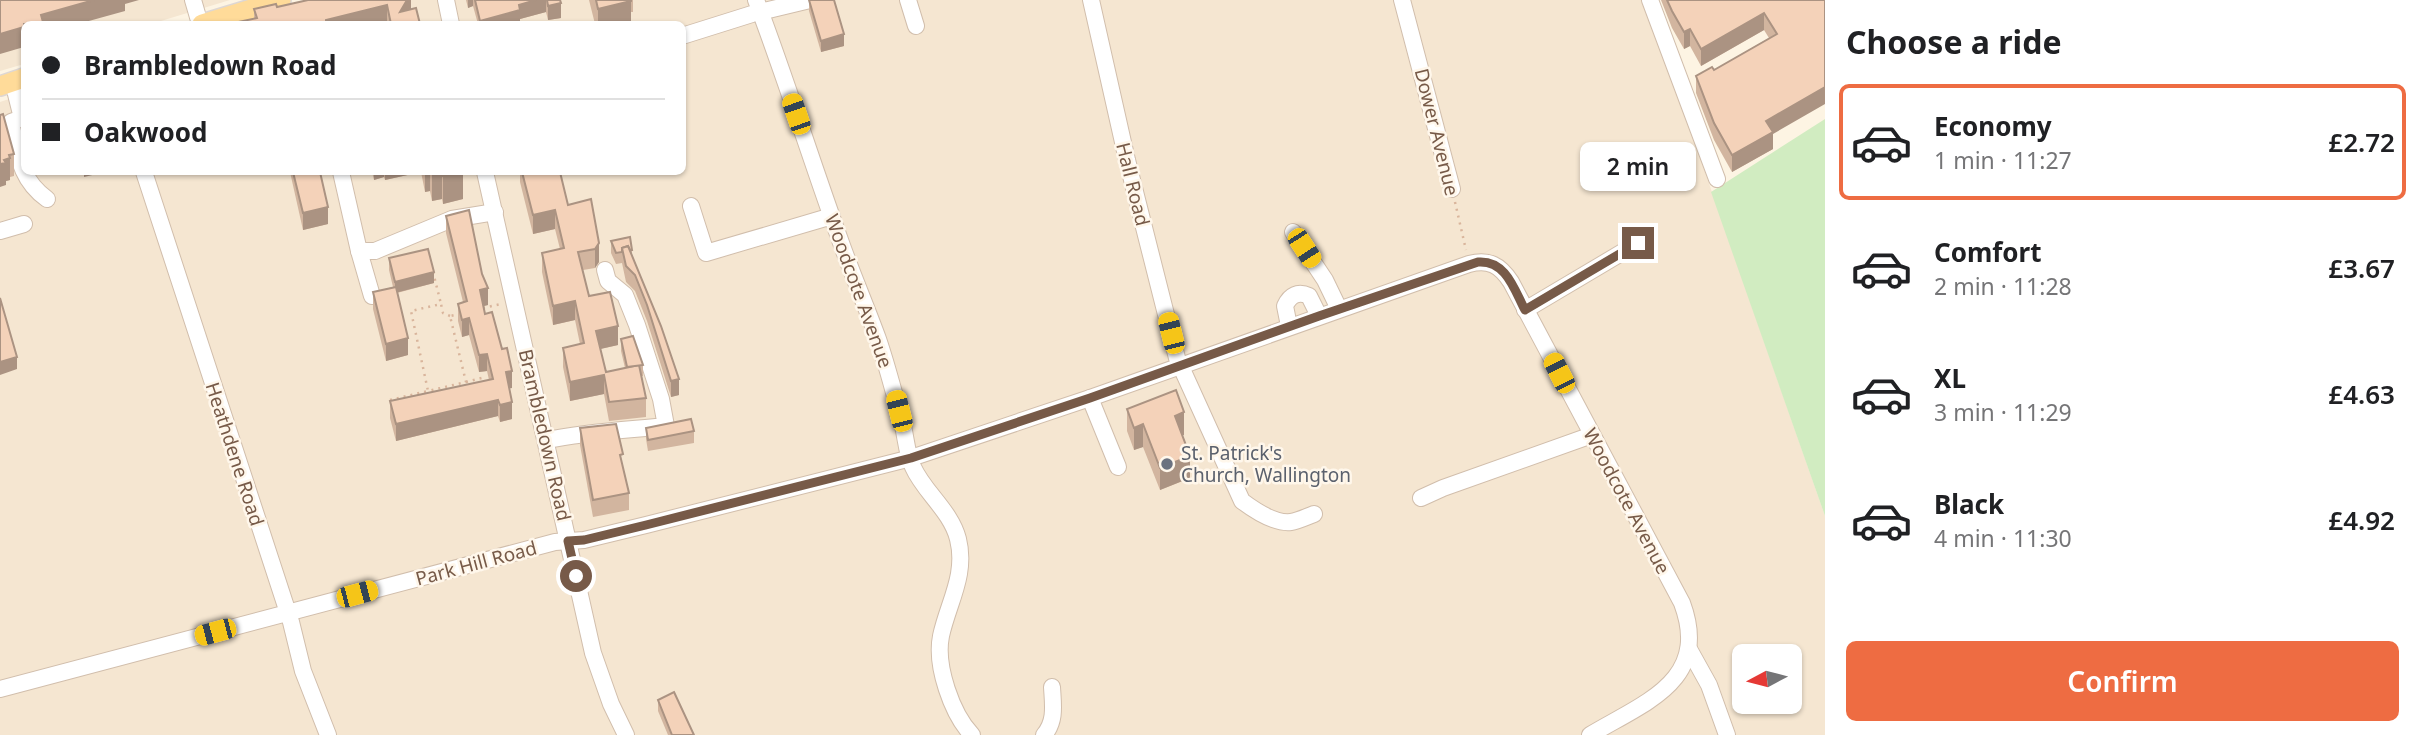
<!DOCTYPE html>
<meta charset="utf-8">
<style>
:root{--surface:#fff;--page:#f6f6f6;--text:#202124;--muted:#757577;--line:#e0e0e0;--accent:#ee6c42}
body{margin:0;font-family:"Noto Sans",sans-serif;background:var(--page);color:var(--text);height:100vh;display:flex;flex-direction:column;font-size:26px;white-space:nowrap}
*{box-sizing:border-box;margin:0}
p{font-size:23px;color:var(--muted)}
.icon{flex:none;width:38px;height:38px;fill:none;stroke:currentColor;stroke-width:2;stroke-linecap:round;stroke-linejoin:round}
.map{position:relative;flex:1;overflow:hidden}
.panel{display:flex;flex-direction:column;background:var(--surface);width:595px}
.panel>*{flex:none}
.guide{position:absolute;left:21px;top:21px;width:665px;height:154px;border-radius:10px;box-shadow:0 2px 5px #0004;display:grid;align-content:center;height:154px;padding:0 21px;background:var(--surface)}
.needle{width:46px;rotate:263deg}
.tools{position:absolute;left:1732px;top:644px;display:grid;gap:14px}
.tools a{display:grid;place-items:center;width:70px;height:70px;border-radius:10px;background:var(--surface);box-shadow:0 2px 5px #0004;font-size:35px}
.end{position:absolute;width:32px;height:32px;margin:-16px;border:9px solid #775a48;background:#fff;box-shadow:0 0 0 4px #fff}
.from{border-radius:50%}
.bubble{position:absolute;height:49px;border-radius:10px;background:var(--surface);box-shadow:0 2px 5px #0004;font-size:23px;font-weight:600;line-height:49px;text-align:center}
.car{position:absolute;width:21px;height:42px;margin:-21px -10px;border-radius:9px;box-shadow:0 0 5px 2px #0007;background:linear-gradient(#f5c518 24%,#345 0 40%,#f5c518 0 76%,#345 0 86%,#f5c518 0)}
.guide b{display:flex;align-items:center;gap:24px;height:66px;font-size:26px}
.guide b+b{border-top:2px solid var(--line)}
.guide i{width:18px;height:18px;background:var(--text)}
ul{padding:0;list-style:none}
li{display:flex;align-items:center;gap:21px;height:116px;margin:0 14px 10px;padding:0 7px;border:4px solid transparent;border-radius:10px}
li div{flex:1}
li b{display:block;font-size:26px}
li em{font-style:normal;font-weight:600}
li.current{border-color:var(--accent)}
li>.icon{width:63px;height:63px;stroke-width:1.5}
h2{padding:0 21px;font-size:32px;line-height:84px}
.cta{display:flex;gap:14px;margin-top:auto;padding:14px 21px}
.cta a{flex:1;height:80px;border-radius:10px;background:var(--accent);color:#fff;font-size:28px;font-weight:600;line-height:80px;text-align:center}
main{display:flex;flex:1;min-height:0}
.map>svg:first-child{display:block}
.residential{fill:#f5e6d1;fill-rule:evenodd}
.green{fill:#d1ecc1}
.lines{fill:none;stroke-linecap:round;stroke-linejoin:round}
.minor-casing{stroke:#d1beac;stroke-width:18}
.major-casing{stroke:#ded7d3;stroke-width:22}
.path{stroke:#d9b59c;stroke-width:2.5;stroke-dasharray:2 5;stroke-linecap:butt}
.minor{stroke:#fff;stroke-width:16}
.major{stroke:#ffdb99;stroke-width:19}
.wall{fill:#d2b59f}
.shaded-wall{fill:#ab9382}
.building{fill:#f4d2b9;stroke:#ab9382;stroke-width:2}
.route{stroke:#775a48;stroke-width:9}
.worship-dot{fill:#6b7280;stroke:#fff7eb;stroke-width:2.5}
.labels{text-anchor:middle;dominant-baseline:central;stroke-width:5;stroke-linejoin:round;paint-order:stroke}
.street-label{font-size:19px;fill:#775a48;stroke:#fff7eb}
.worship-label{font-size:19px;fill:#5b616d;stroke:#fff7eb;text-anchor:start}
</style>
<main>
<div class="map">
<svg width="1825" height="735" viewBox="0 0 1825 735">
<rect width="100%" height="100%" fill="#fdf4e3"/>
<g class="residential">
<path d="M0,0h230l-79,24h-127v40l-24,7z"/>
<path d="M343,0h1302l180,516v219h-1825v-633l24,-8v78h658v-148h-422zM1745,656h45v46h-45z"/>
</g>
<path class="green" d="M1825,119v397l-114,-324z"/>
<g class="lines">
<g class="minor-casing">
<g id="minor">
<path d="M193,0l7,24"/>
<path d="M446,0l5,24"/>
<path d="M756,0c30,79 55,160 84,240 12,34 26,66 38,99 10,29 17,58 25,87 3,13 4,29 10,41 11,25 38,44 45,72 9,36 -10,64 -17,97 -6,30 11,78 31,99"/>
<path d="M908,0l8,26"/>
<path d="M1091,0l36,160 50,198 65,143c12,9 33,23 49,21 7,-1 15,-5 23,-8"/>
<path d="M1402,0l50,189"/>
<path d="M1650,0l67,179"/>
<path d="M682,36l70,-22 58,-14"/>
<path d="M13,82l9,36 -11,4c7,31 8,57 36,77"/>
<path d="M144,172l147,450 12,49 25,64"/>
<path d="M341,172l18,79h16l77,-32 43,-7"/>
<path d="M485,172l108,481 18,51 15,31"/>
<path d="M691,206l15,47 126,-37"/>
<path d="M0,231l24,-7"/>
<path d="M1293,232l32,48 14,29"/>
<path d="M359,251l13,45"/>
<path d="M1525,310l113,-67"/>
<path d="M1289,326l-4,-20c5,-11 13,-15 24,-10l10,20"/>
<path d="M1090,398l28,69"/>
<path d="M547,440c39,-8 79,-10 119,-14l-5,-27 -24,-74 -12,-30 -17,-14 -3,-11"/>
<path d="M1421,498l22,-10 149,-53"/>
<path d="M1689,649l20,36 18,50"/>
<path d="M0,689l555,-147 29,-2 62,-15 265,-67 179,-60 379,-134c20,-5 31,1 42,18l171,321c29,78 -37,99 -92,132"/>
<path d="M1044,735c12,-14 9,-30 8,-48"/>
</g>
</g>
<g class="major-casing">
<g id="major">
<path d="M202,24l79,-24"/>
<path d="M0,86l24,-8"/>
</g>
</g>
<g class="path">
<path d="M1455,202l11,48"/>
<path d="M433,272l8,32"/>
<path d="M483,308l18,-4"/>
<path d="M450,316l-7,-3 -2,-9 -30,7 17,80 38,-9 -16,-66 10,-2"/>
<path d="M466,382l19,-5"/>
<path d="M390,400l38,-9"/>
</g>
<use href="#minor" class="minor"/>
<use href="#major" class="major"/>
</g>
<g class="wall">
<path d="M411,0v9l9,15h-191l25,-5v-10z"/>
<path d="M466,0h94l1,18 -13,2 -2,-8 -26,7v5h-42l-5,-18 -5,2z"/>
<path d="M589,0h44v12h-2v12h-36z"/>
<path d="M809,0l35,46 -23,6 -12,-41z"/>
<path d="M1661,0h164l-52,134v15l-41,23 -18,-32 -18,-47v-17l18,-6 55,-32 -5,-8 -63,36 -11,-20 -6,3 -12,-21z"/>
<path d="M0,115l14,39v22l-4,1v3l-4,1v4z"/>
<path d="M290,172h30l8,52 -25,6z"/>
<path d="M372,172h91v27l-20,5 -1,-5 -10,2 -2,-10 -5,1 -4,-20 -36,8 -1,-3 -10,3z"/>
<path d="M520,172h40l8,33 23,-6 8,63 -4,6 -12,2 6,26 29,49 -18,4 6,23 19,-4 -4,-17v-12l22,26v11h-2l5,22v19l-37,4 -5,-27 -34,7 -7,-34v-19l17,-4 -5,-24 -22,5 -11,-53v-19l18,-4 -5,-20 -22,5 -13,-52z"/>
<path d="M446,216l42,89 -5,1 2,8 27,74h-3l3,31 -12,3 -2,-6 -102,25 -6,-23v-17l99,-21 -2,-9 -8,1 -10,-37 -7,2 -4,-16v-17l5,-2 -17,-69z"/>
<path d="M611,241l21,9v6l47,139 -8,2 -24,-76 -12,-30 -9,-9 -4,-19 -6,1 -5,-11z"/>
<path d="M389,258l45,25 -37,10 11,62 -22,6 -13,-52v-17l20,-5 -4,-17z"/>
<path d="M1127,409l57,26h-2l8,43 -30,12 -17,-43 -9,3 -7,-19z"/>
<path d="M580,428l43,39 6,26v17l-36,7 -13,-72z"/>
<path d="M646,428l48,3v12l-46,8 -2,-12z"/>
<path d="M658,700l36,35h-26l-10,-24z"/>
</g>
<g class="shaded-wall">
<path d="M94,0h45l-14,4v7l-47,13h-44l7,-9z"/>
<path d="M407,0h4v20l-11,-8z"/>
<path d="M468,0h5v6l-5,2z"/>
<path d="M536,0h10v12l-26,7v5h-40v-3l39,-16z"/>
<path d="M631,1v23h-33v-15z"/>
<path d="M561,3v15l-13,2v-14z"/>
<path d="M387,5v19h-61v-4z"/>
<path d="M1764,13v17l-63,36v-17z"/>
<path d="M24,27v20l-24,7v-20z"/>
<path d="M1690,29v17l-6,3v-17z"/>
<path d="M844,34v12l-23,6v-11z"/>
<path d="M1825,87v17l-52,30v15l-41,23v-17l34,-34z"/>
<path d="M10,158v22l-4,1v4l-6,2v-23l4,-4z"/>
<path d="M84,172h21l-21,5z"/>
<path d="M374,172h10v5l-10,3z"/>
<path d="M385,172h36l-36,8z"/>
<path d="M425,172h5v19l-5,1z"/>
<path d="M442,172v27l-10,2v-28z"/>
<path d="M463,172v27l-20,5v-28z"/>
<path d="M328,207v17l-25,6v-17z"/>
<path d="M555,210v19l-22,5v-19z"/>
<path d="M599,243v19l-4,6v-19z"/>
<path d="M434,272v11l-39,10v-11z"/>
<path d="M488,288v17l-8,2v-17z"/>
<path d="M575,301v19l-22,5v-19z"/>
<path d="M469,318v17l-7,2v-17z"/>
<path d="M618,326v19l-22,5v-19z"/>
<path d="M408,338v17l-22,6v-17z"/>
<path d="M487,354v17l-8,1v-17z"/>
<path d="M17,357v12l-17,6v-13z"/>
<path d="M512,371v17l-6,1v-17z"/>
<path d="M604,375v19l-34,7v-19z"/>
<path d="M679,379v16l-8,2v-16z"/>
<path d="M498,400v16l-102,25v-17z"/>
<path d="M512,402v17l-12,3v-17z"/>
<path d="M1184,412v23l-9,3v-22z"/>
<path d="M1143,424v23l-9,3v-22z"/>
<path d="M1190,456v22l-30,12v-22z"/>
</g>
<g class="building">
<path d="M0,0h94l-53,15 2,7 -9,2h-10v3l-24,7z"/>
<path d="M308,0h99l-7,12 16,-4 4,16h-29l-4,-19 -61,15v3h-4l1,1h-94l28,-6 -3,-9 22,-5 1,3z"/>
<path d="M475,0h61l-17,5 1,5 -40,11z"/>
<path d="M547,0h13l1,3 -13,3z"/>
<path d="M596,0h35v1l-33,8z"/>
<path d="M809,0h25l10,34 -23,7z"/>
<path d="M1667,0h158v87l-59,34 7,11 -41,23 -18,-32 -18,-47 16,-9 2,3 63,-36 -13,-21 -63,36 -11,-20 -6,3 -12,-21z"/>
<path d="M3,114l11,40 -5,1 1,3 -6,2 2,3 -6,1v-49z"/>
<path d="M293,172h27l8,35 -25,6z"/>
<path d="M442,172h21l-20,4z"/>
<path d="M522,172h38l8,33 23,-6 8,44 -4,6 -17,3 11,44 21,-4 8,34 -22,5 10,41 33,-7 7,33 -37,4 -5,-27 -34,7 -7,-34 21,-5 -9,-42 -22,5 -11,-53 22,-5 -9,-38 -22,5z"/>
<path d="M469,210l13,64 6,14 -8,2 5,24 7,-2 10,37 5,-1 5,23 -6,1 6,30 -12,3 -2,-5 -102,24 -6,-23 103,-22 -6,-25 -8,1 -10,-37 -7,2 -4,-16 9,-3 -21,-85z"/>
<path d="M630,237l2,13h-2l-2,-4 -6,2v4l-6,1 -5,-12z"/>
<path d="M628,246l33,80 18,53 -8,2 -24,-76 -12,-30 -9,-9 -4,-18z"/>
<path d="M428,249l6,23 -39,10 -6,-24z"/>
<path d="M396,287l12,51 -22,6 -13,-52z"/>
<path d="M0,298l17,59 -17,5z"/>
<path d="M633,336l10,29 -16,2 -6,-28z"/>
<path d="M1176,390l8,22 -9,4 15,40 -30,12 -17,-44 -9,4 -7,-19z"/>
<path d="M691,419l3,12 -46,9 -2,-12z"/>
<path d="M616,424l7,30 -3,1 9,38 -36,7 -13,-72z"/>
<path d="M674,692l20,43h-22l-14,-35z"/>
</g>
<g class="lines">
<path class="route" d="M576,576l-8,-35 16,-1 62,-15 265,-67 179,-60 229,-82 159,-54c28,-2 36,27 47,48l113,-67"/>
</g>
<circle class="worship-dot" cx="1167" cy="464" r="7"/>
<g class="labels">
<g class="street-label">
<text transform="translate(1437 132) rotate(76)">Dower Avenue</text>
<text transform="translate(1133 184) rotate(76)">Hall Road</text>
<text transform="translate(859 291) rotate(70)">Woodcote Avenue</text>
<text transform="translate(545 435) rotate(77)">Brambledown Road</text>
<text transform="translate(235 454) rotate(72)">Heathdene Road</text>
<text transform="translate(1627 501) rotate(62)">Woodcote Avenue</text>
<text transform="translate(476 563) rotate(-15)">Park Hill Road</text>
</g>
<g class="worship-label">
<text x="1181" y="453">St. Patrick's<tspan x="1181" dy="22">Church, Wallington</tspan></text>
</g>
</g>
</svg>
<div class="tools">
<a><svg class="needle" viewBox="-14 -14 28 28"><path d="M0-13l5 13h-10z" fill="#e53935"/><path d="M0 13l5-13h-10z" fill="#757577"/></svg></a>
</div>
<i class="end from" style="left:576px;top:576px"></i>
<i class="end" style="left:1638px;top:243px"></i>
<div class="bubble" style="left:1580px;top:142px;width:116px">2 min</div>
<i class="car" style="left:796px;top:114px;rotate:341deg"></i>
<i class="car" style="left:1304px;top:248px;rotate:147deg"></i>
<i class="car" style="left:1171px;top:333px;rotate:346deg"></i>
<i class="car" style="left:1559px;top:373px;rotate:333deg"></i>
<i class="car" style="left:899px;top:411px;rotate:346deg"></i>
<i class="car" style="left:357px;top:594px;rotate:75deg"></i>
<i class="car" style="left:215px;top:632px;rotate:255deg"></i>
<div class="guide">
<b><i class="from"></i>Brambledown Road</b>
<b><i></i>Oakwood</b>
</div>
</div>
<section class="panel">
<h2>Choose a ride</h2>
<ul>
<li class="current"><svg class="icon" aria-label="car" viewBox="0 0 24 24"><path d="M5 17H2v-5l4-1 3-4h7l3 4 3 1v5h-3M9 17h6M6 11h13"/><circle cx="7" cy="17" r="2"/><circle cx="17" cy="17" r="2"/></svg><div><b>Economy</b><p>1 min · 11:27</p></div><em>£2.72</em></li>
<li><svg class="icon" aria-label="car" viewBox="0 0 24 24"><path d="M5 17H2v-5l4-1 3-4h7l3 4 3 1v5h-3M9 17h6M6 11h13"/><circle cx="7" cy="17" r="2"/><circle cx="17" cy="17" r="2"/></svg><div><b>Comfort</b><p>2 min · 11:28</p></div><em>£3.67</em></li>
<li><svg class="icon" aria-label="car" viewBox="0 0 24 24"><path d="M5 17H2v-5l4-1 3-4h7l3 4 3 1v5h-3M9 17h6M6 11h13"/><circle cx="7" cy="17" r="2"/><circle cx="17" cy="17" r="2"/></svg><div><b>XL</b><p>3 min · 11:29</p></div><em>£4.63</em></li>
<li><svg class="icon" aria-label="car" viewBox="0 0 24 24"><path d="M5 17H2v-5l4-1 3-4h7l3 4 3 1v5h-3M9 17h6M6 11h13"/><circle cx="7" cy="17" r="2"/><circle cx="17" cy="17" r="2"/></svg><div><b>Black</b><p>4 min · 11:30</p></div><em>£4.92</em></li>
</ul>
<div class="cta"><a>Confirm</a></div>
</section>
</main>
